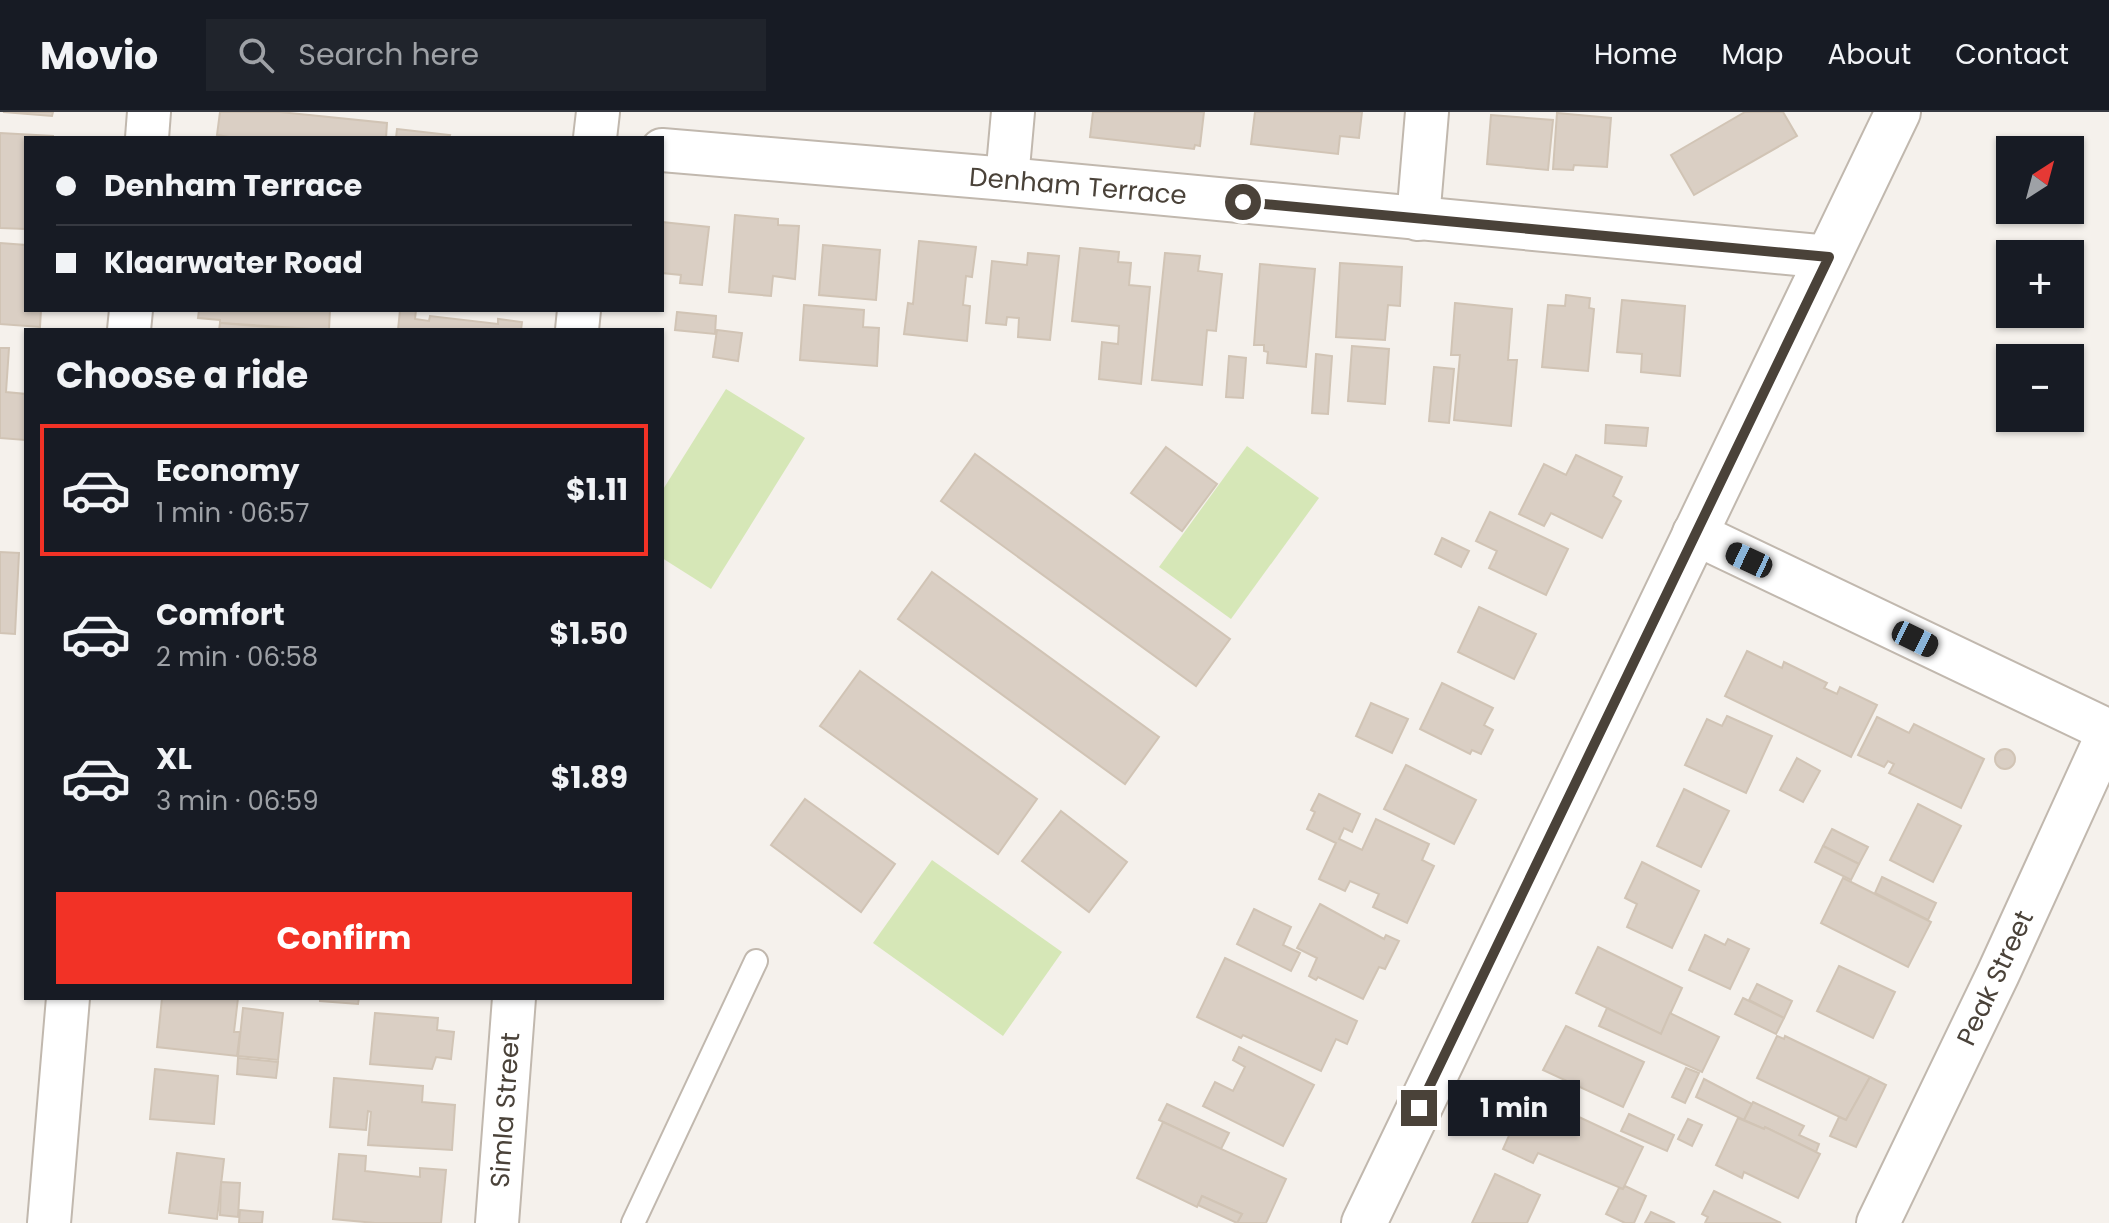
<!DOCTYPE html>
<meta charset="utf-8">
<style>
:root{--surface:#171b24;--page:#20242c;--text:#f1f3f6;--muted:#9ea1a6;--line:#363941;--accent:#f23226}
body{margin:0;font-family:Poppins,sans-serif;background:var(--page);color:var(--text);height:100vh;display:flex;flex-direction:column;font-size:30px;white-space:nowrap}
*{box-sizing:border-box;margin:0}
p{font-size:26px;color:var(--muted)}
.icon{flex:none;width:44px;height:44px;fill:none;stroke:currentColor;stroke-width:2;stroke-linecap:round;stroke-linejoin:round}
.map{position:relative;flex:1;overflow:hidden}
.panel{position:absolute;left:24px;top:216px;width:640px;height:672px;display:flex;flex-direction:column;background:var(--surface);border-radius:0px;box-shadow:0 2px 6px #0004}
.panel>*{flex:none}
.top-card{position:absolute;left:24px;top:24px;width:640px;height:176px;border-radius:0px;box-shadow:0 2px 6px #0004;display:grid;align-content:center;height:176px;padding:0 32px;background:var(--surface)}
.needle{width:52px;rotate:36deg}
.buttons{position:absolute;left:1996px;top:24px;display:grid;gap:16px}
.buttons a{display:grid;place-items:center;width:88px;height:88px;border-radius:0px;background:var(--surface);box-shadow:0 2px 6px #0004;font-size:40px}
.end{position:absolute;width:36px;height:36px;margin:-18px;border:10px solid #4a4239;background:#fff;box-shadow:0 0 0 4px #fff}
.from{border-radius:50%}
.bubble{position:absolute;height:56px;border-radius:0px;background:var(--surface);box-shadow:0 2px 6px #0004;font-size:26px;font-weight:700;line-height:56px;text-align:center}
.car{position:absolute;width:24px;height:48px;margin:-24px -12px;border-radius:10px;box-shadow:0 0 6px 2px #0007;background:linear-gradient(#222 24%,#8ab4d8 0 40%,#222 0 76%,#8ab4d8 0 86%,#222 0)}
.top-card b{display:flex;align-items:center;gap:28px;height:76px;font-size:30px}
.top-card b+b{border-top:2px solid var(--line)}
.top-card i{width:20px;height:20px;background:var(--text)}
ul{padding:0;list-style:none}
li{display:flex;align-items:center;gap:24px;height:132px;margin:0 16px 12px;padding:0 16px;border:4px solid transparent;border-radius:0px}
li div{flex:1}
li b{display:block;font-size:30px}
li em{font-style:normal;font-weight:700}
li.current{border-color:var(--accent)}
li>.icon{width:72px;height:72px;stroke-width:1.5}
h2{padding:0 32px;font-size:36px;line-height:96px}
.action{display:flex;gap:16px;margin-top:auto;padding:16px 32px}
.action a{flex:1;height:92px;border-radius:0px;background:var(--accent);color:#fff;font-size:32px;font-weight:700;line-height:92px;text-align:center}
header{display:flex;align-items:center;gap:48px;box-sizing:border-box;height:112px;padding:0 40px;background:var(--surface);border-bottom:2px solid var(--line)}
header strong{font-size:38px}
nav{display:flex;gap:44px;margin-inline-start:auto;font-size:28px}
.search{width:560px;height:72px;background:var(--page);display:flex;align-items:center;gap:20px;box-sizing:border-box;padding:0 28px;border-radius:0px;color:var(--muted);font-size:30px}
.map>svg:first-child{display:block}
.green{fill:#d6e7b7}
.building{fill:#dacfc4;stroke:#d1c4b5;stroke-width:2}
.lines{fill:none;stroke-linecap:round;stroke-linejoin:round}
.service-casing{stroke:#c1b8ae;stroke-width:26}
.minor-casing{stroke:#c1b8ae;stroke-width:46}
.tertiary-casing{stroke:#c1b8ae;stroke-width:48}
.service{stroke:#fff;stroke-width:22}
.minor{stroke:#fff;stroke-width:42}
.tertiary{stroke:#fff;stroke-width:44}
.route{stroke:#4a4239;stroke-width:10}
.labels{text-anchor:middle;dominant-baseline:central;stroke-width:6;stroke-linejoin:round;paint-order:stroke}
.street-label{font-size:26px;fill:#4a4239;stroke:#fff}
</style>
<header>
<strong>Movio</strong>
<div class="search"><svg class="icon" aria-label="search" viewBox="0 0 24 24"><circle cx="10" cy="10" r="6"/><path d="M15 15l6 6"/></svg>Search here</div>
<nav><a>Home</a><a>Map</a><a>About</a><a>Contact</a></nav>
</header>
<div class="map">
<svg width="2109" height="1111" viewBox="0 0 2109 1111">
<rect width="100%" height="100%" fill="#f5f1ec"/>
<g class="green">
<path d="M726,277l79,49 -94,151 -49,-31v-67z"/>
<path d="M1247,334l72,52 -88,121 -72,-52z"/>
<path d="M932,748l130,92 -59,84 -130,-93z"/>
</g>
<g class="building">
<path d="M3,0h50l-1,4z"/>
<path d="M220,0h60l107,11 -1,15h-151l-18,-3z"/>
<path d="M1093,0h111l-4,34 -5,-1 -1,4 -104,-12z"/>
<path d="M1255,0h107l-3,26 -19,-2 -2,18 -87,-10z"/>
<path d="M1745,0h38l14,24 -103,59 -23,-40z"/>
<path d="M1557,1l54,5 -4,49 -33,-2 -1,5 -20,-1z"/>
<path d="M1491,3l62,5 -5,50 -61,-6z"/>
<path d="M397,17l53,6 -1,3h-53z"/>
<path d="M0,21l53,3v2h-27v91l-26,-1z"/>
<path d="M735,103l43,4v6l21,1 -4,53 -22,-3 -2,20 -42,-4z"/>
<path d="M662,110l47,5 -7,58 -22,-2 1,-8 -19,-2z"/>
<path d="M919,129l57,6 -4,30 -6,-1 -3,29 7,1 -3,35 -63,-7 4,-31 5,1z"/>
<path d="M0,131l26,2v65h15l-1,17 -40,-3z"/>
<path d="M823,133l57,5 -4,50 -57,-5z"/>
<path d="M1080,136l39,4 -1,10 13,1 -2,22 21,2 -9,97 -42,-5 3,-37 16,2 1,-18 -47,-5z"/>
<path d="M1028,141l31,3 -9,84 -32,-3 1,-19 -12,-1 -1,8 -20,-2 6,-62 35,4z"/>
<path d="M1165,141l35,3 -2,15 24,3 -6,57 -9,-1 -5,55 -50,-5z"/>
<path d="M1340,151l62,4 -2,39 -12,-1 -3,35 -49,-3z"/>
<path d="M1260,152l55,5 -9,98 -39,-4 1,-11 -4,-1v-6h-10z"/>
<path d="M1566,183l24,3 -1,10 5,1 -6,62 -46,-4 6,-62 17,1z"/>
<path d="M1622,188l63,6 -5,70 -39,-4 1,-18 -25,-2z"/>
<path d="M1455,191l57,6 -4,51h9l-6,66 -57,-6 6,-65h-9z"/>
<path d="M804,193l60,5 -1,17 16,1 -2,38 -77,-6z"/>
<path d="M199,198h131l-1,20 -109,-7v-3l-22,-2z"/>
<path d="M400,198h16l-1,9 14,2 1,-5 68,8v-5l24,3 -1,8h-123z"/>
<path d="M677,200l39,4 -1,18 -40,-4z"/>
<path d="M220,211l84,7h-85z"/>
<path d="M717,218l25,3 -4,28 -25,-4z"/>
<path d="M1352,234l37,3 -4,55 -37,-3z"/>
<path d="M0,236h9l-3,44 20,2 -1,46 -25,-2z"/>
<path d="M1316,242l16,2 -4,58 -16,-1z"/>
<path d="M1229,244l17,2 -3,40 -17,-1z"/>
<path d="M1434,255l20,2 -5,54 -20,-2z"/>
<path d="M1606,313l42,3 -2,18 -41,-3z"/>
<path d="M1166,335l51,37 -35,47 -51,-38z"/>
<path d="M975,342l255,185 -34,47 -255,-185z"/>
<path d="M1576,343l46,22 -9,19 8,5 -19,37 -51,-25 -7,13 -25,-12 25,-50 22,11z"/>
<path d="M1490,400l78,37 -22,46 -57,-27 8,-17 -21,-10z"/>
<path d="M1442,426l27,13 -8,16 -26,-13z"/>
<path d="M0,440l19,1 -4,81 -15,-1z"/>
<path d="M932,460l227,165 -34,47 -227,-165z"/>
<path d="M1479,495l57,27 -22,45 -56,-27z"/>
<path d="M1747,539l35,17 2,-6 43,21 -3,5 13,6 3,-7 37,18 -26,52 -126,-61z"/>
<path d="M860,559l177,128 -39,55 -178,-128z"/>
<path d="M1442,571l51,25 -9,17 9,5 -12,24 -9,-4 -2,4 -50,-25z"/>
<path d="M1371,591l37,16 -16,34 -36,-17z"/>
<path d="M1727,604l45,20 -26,57 -61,-28 22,-46 15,7z"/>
<path d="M1877,605l32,16 5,-9 70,35 -23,49 -72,-35 5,-9 -6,-3 -4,6 -26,-12z"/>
<circle cx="2005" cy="647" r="10"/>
<path d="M1797,646l23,13 -17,31 -23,-12z"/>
<path d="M1406,653l70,35 -22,44 -70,-35z"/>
<path d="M1684,677l45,22 -28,56 -44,-21z"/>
<path d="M1319,682l41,20 -8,18 -8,-4 -5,11 23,11 14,-31 53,25 -7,16 12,6 -27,57 -34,-16 6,-13 -29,-13 -5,10 -26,-12 17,-36 -29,-14 8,-17 -4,-2z"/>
<path d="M805,687l90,65 -34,48 -90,-67z"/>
<path d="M1918,692l43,22 -28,56 -43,-22z"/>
<path d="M1061,699l66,51 -38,50 -67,-51z"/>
<path d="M1832,717l36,18 -9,17 -36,-18z"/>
<path d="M1823,734l36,18 -8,16 -36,-18z"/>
<path d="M1642,750l57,29 -27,57 -45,-21 10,-23 -12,-6z"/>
<path d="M1882,765l54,26 -8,17 -53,-27z"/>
<path d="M1843,766l88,44 -23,45 -87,-44z"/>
<path d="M1320,792l64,35 2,-4 13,6 -14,28 -6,-2 -16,32 -45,-22 -2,3 -7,-4 8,-18 -20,-10z"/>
<path d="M1254,797l37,18 -8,18 17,8 -9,18 -54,-27z"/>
<path d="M1705,823l20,10 3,-6 21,10 -19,40 -41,-19z"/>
<path d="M1598,835l84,41 -21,46 -85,-41z"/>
<path d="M1225,846l132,63 -10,23 -11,-5 -15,32 -78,-36 -2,3 -44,-21z"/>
<path d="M1839,854l56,26 -22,46 -56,-27z"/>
<path d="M1757,872l35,17 -8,17 -35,-18z"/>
<path d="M162,886h76l-4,34h6l-3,24 -80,-9z"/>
<path d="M320,886h39l-1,6 -38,-3z"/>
<path d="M1743,886l41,20 -8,16 -41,-20z"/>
<path d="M243,896l40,5 -5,47 -40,-4z"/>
<path d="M1607,896l54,26 9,-21 49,24 -17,35 -103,-46z"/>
<path d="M375,901l63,5 -1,12 17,2 -3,27 -15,-2 -4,12 -62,-5z"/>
<path d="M1566,914l78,36 -21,45 -80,-37z"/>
<path d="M1777,924l7,3 1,-3 85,41 -24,43 -89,-42z"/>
<path d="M1239,935l75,38 -31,61 -80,-40 12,-24 18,9 12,-24 -12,-7z"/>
<path d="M238,946l40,4 -2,16 -39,-4z"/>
<path d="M1686,956l13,5 -14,30 -13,-6z"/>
<path d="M155,957l63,7 -4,48 -64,-5z"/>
<path d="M1870,965l16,8 -30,62 -26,-11 9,-19 7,3z"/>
<path d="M334,966l89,8 -1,16 33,3 -3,45 -84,-5 3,-33 -3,-1 -2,19 -36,-3z"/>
<path d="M1704,967l48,25 -8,16 -48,-23z"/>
<path d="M1532,983l111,52 -20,42 -85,-36 -5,10 -30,-14 13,-29 4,2z"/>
<path d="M1753,990l51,24 -5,9 20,9 -3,8 -51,-25 -1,2 -20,-9z"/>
<path d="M1167,992l62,29 -8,16 -62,-29z"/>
<path d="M1629,1002l45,21 -7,16 -46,-20z"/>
<path d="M1738,1006l26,11 1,-2 55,27 -22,44 -54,-26 -2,6 -26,-13z"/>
<path d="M1688,1007l14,6 -10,21 -14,-7z"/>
<path d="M1163,1010l123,57 -20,44h-29l5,-9 -40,-18 -5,11 -60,-29z"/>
<path d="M177,1041l47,6 -7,60 -48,-6z"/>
<path d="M339,1042l27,2 -1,15 55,6v-9l26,2 -5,53h-66l-42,-4z"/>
<path d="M1495,1062l45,21 -13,28h-55z"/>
<path d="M221,1070l19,1 -2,34 -18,-2z"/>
<path d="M1625,1074l21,10 -12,27h-9l-19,-9 13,-26 4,1z"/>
<path d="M1714,1079l67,32h-76l3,-6 -6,-3z"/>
<path d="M1202,1084l40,18 -5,9 -39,-18z"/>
<path d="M240,1098l23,2 -1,11h-23z"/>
<path d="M1651,1100l24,11h-30z"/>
</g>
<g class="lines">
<g class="service-casing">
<path id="service" d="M633,1111l123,-262"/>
</g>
<g class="minor-casing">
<g id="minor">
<path d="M147,26l2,-26"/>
<path d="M595,26l3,-26"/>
<path d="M662,38l345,29 822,78"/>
<path d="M1007,67l6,-67"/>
<path d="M1418,107l9,-107"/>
<path d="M129,218l2,-20"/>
<path d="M577,218l2,-20"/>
<path d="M1694,421l415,198"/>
<path d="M49,1111l19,-225"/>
<path d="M497,1111l17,-225"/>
<path d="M1878,1111l120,-249 111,-243"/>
</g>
</g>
<g class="tertiary-casing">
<path id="tertiary" d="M1364,1111l534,-1111"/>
</g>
<use href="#service" class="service"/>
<use href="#minor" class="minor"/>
<use href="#tertiary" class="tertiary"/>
</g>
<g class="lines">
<path class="route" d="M1243,90l586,55 -410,851"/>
</g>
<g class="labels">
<g class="street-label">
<text transform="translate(1078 74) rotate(5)">Denham Terrace</text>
<text transform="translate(1995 866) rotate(-65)">Peak Street</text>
<text transform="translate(505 998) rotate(-86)">Simla Street</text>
</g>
</g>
</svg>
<div class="buttons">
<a><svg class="needle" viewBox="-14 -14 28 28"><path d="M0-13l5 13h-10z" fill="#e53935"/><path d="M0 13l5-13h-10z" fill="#9ea1a6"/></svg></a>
<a>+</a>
<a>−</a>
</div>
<i class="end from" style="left:1243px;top:90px"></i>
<i class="end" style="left:1419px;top:996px"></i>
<div class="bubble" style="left:1448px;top:968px;width:132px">1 min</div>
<i class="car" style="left:1749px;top:448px;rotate:295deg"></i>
<i class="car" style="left:1915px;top:527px;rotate:116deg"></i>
<div class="top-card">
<b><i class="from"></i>Denham Terrace</b>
<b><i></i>Klaarwater Road</b>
</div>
<section class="panel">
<h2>Choose a ride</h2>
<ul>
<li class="current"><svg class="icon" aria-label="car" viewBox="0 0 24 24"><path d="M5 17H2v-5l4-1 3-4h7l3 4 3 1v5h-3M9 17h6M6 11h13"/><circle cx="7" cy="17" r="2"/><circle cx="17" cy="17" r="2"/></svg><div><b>Economy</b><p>1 min · 06:57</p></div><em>$1.11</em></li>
<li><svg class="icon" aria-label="car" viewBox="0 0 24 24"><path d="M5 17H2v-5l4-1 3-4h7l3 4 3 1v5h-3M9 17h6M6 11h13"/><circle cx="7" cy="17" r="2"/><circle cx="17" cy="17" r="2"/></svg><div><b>Comfort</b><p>2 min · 06:58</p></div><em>$1.50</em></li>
<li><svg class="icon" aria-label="car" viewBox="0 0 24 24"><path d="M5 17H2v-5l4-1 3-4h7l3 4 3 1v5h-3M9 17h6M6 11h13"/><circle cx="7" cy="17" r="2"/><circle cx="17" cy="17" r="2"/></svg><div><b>XL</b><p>3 min · 06:59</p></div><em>$1.89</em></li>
</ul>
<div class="action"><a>Confirm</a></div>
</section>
</div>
